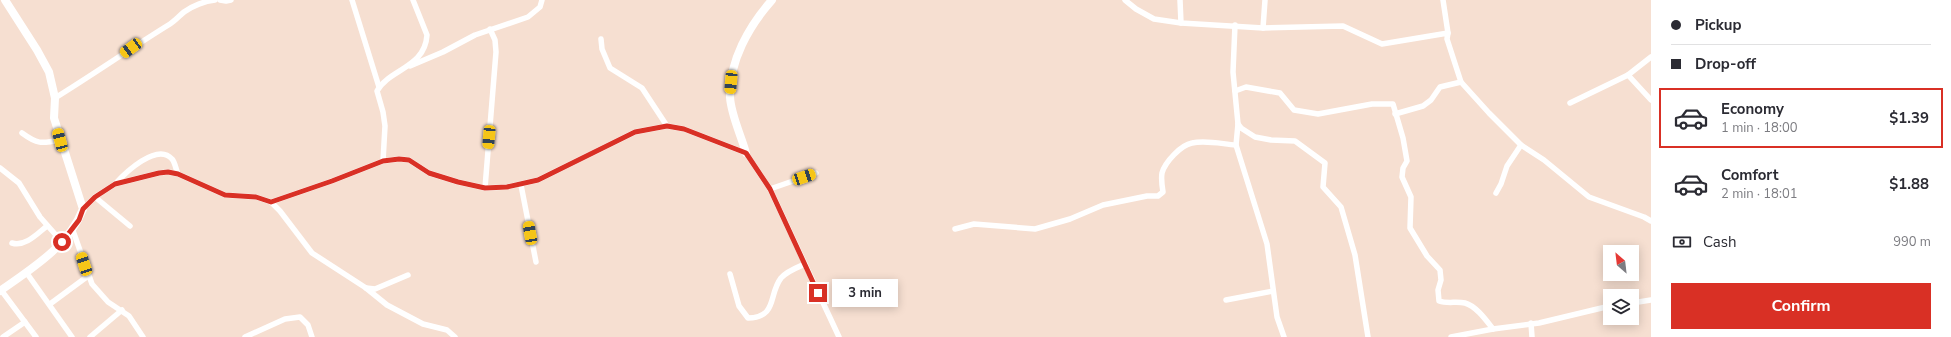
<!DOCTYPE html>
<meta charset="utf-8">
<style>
:root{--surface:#fff;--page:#f7f7f7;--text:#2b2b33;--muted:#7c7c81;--line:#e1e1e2;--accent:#d93025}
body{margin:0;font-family:"Nunito Sans",sans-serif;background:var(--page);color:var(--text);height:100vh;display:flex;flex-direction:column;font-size:15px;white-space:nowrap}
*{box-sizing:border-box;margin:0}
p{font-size:13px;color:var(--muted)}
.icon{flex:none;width:22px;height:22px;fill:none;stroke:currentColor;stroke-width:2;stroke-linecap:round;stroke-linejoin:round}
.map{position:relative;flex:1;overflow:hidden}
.drawer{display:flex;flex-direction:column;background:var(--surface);width:300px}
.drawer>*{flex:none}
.banner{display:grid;align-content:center;height:88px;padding:0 20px;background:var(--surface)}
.needle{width:26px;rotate:332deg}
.fabs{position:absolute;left:1603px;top:245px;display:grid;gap:8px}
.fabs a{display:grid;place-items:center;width:36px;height:36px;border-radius:0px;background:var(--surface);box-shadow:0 2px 10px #0003;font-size:20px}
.end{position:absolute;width:18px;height:18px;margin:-9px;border:5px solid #d93025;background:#fff;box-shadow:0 0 0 2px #fff}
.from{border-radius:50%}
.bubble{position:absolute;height:28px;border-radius:0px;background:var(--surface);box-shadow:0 2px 10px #0003;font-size:13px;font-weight:700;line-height:28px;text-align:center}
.car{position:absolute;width:12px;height:24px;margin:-12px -6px;border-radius:5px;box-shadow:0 0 3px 1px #0007;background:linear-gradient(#f5c518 24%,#345 0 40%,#f5c518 0 76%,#345 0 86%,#f5c518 0)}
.banner b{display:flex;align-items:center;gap:14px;height:38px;font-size:15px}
.banner b+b{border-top:1px solid var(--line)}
.banner i{width:10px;height:10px;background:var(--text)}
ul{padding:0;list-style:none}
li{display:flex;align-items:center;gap:12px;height:60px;margin:0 8px 6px;padding:0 12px;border:2px solid transparent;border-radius:0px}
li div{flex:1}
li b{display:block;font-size:15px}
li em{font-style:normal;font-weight:700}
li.selected{border-color:var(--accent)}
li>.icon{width:36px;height:36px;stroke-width:1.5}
.pay{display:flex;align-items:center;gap:10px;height:44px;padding:0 20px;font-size:15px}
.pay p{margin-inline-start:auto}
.primary-button{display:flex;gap:8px;margin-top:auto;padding:8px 20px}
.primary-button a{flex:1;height:46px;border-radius:0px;background:var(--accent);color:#fff;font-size:16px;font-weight:700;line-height:46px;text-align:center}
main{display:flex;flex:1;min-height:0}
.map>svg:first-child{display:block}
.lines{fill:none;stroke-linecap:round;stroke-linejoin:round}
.street{stroke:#fff;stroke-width:5.5}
.secondary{stroke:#fff;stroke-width:8}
.route{stroke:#d93025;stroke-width:5}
</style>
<main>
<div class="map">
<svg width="1651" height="337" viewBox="0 0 1651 337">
<rect width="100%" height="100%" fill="#f6dfd1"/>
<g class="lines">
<g class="street">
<path d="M220,0l6,1 5,-1"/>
<path d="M352,0l27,87"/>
<path d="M1125,0l11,9 18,10 27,4 82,5 80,-2 39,18 66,-11 -1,6 14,43 28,31 32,32 23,15 45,37 55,20 7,4"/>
<path d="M1180,0l1,23"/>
<path d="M1443,0l5,33"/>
<path d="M1235,25l-2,47 5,52 -2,21 31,99 10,73 7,20"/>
<path d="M1263,28l2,-28"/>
<path d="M601,39l1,10 8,19 32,20 25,38"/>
<path d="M410,66l33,-14 32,-17 53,-18 12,-10 2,-7"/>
<path d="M1628,75l23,-18"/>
<path d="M1235,91l11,-4 34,6 14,17 24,4 54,-10h21l10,34 4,23 -4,7 -1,9 9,20 -1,31 17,28 13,14 1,10 -3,10 1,11c9,3 17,0 26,2 11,3 21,17 28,26"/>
<path d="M55,98c39,-24 76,-50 115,-74 5,-3 9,-8 14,-12 8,-6 21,-11 31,-12"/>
<path d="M1570,103l58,-28 23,25"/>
<path d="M1395,114l28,-8 8,-6 9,-13 21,-5"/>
<path d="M1238,124l3,4 14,9 16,3 24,1 30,22 -2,24 18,20 14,48 13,82"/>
<path d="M22,133c15,11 19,11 38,7"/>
<path d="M383,161l2,-35 -2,-14 -6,-21c12,-22 48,-23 50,-56l-14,-35"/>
<path d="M0,168l19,15 21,34 22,25"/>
<path d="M115,184c10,-11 42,-42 57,-25 3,3 4,11 6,15"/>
<path d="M521,185l15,77"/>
<path d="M485,188l11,-136 -1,-12 -5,-11"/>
<path d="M770,189l46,-16"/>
<path d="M1496,193l5,-9 6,-18 14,-21"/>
<path d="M95,197l35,29"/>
<path d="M271,202l9,9 32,42 54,35 21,17 36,19 24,6 8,7"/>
<path d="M83,209l12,-12 20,-13 44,-11 9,-1 10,2 47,21 31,2 15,5 61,-21 51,-20 16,-2 10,1 20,13 29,9 27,6 22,-1 31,-7 97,-48 32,-6 17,3 62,24 24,36 69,148"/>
<path d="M72,228l20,56 16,18 21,14 14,21"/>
<path d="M955,229l19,-5 61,5 35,-10 33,-14 44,-9h11l5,-4c-1,-6 -2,-13 -1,-19 3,-11 19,-28 30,-30 14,-3 30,1 44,2"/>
<path d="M12,243c13,4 25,-9 35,-17"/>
<path d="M26,272l46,65"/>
<path d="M730,274l9,32 9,12c30,-1 20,-23 33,-40 6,-7 15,-10 24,-14"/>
<path d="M366,288l9,1 33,-14"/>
<path d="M1,290l35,47"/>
<path d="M1226,300l47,-9"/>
<path d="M1632,303l19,-3"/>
<path d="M50,304l38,-28"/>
<path d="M1531,323l1,14"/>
<path d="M3,337l22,-15"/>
<path d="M90,337l32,-27"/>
<path d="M245,337l40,-18 15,-2 8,8 4,12"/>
<path d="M1451,337l42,-8 46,-6 71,-17"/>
</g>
<g class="secondary">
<path d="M746,153c-5,-18 -15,-38 -16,-56 -1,-36 19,-71 42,-97"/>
<path d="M0,291c31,-22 69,-45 83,-82l-29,-91 1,-20 -6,-26 -12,-22 -32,-50"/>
</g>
</g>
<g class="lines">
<path class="route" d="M62,242l17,-22 4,-11 12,-12 20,-13 44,-11 9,-1 10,2 47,21 31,2 15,5 61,-21 51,-20 16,-2 10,1 20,13 29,9 27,6 22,-1 31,-7 97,-48 32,-6 17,3 62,24 24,36 48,104"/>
</g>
</svg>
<div class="fabs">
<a><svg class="needle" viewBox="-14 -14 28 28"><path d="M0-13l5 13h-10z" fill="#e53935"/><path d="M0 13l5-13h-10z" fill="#7c7c81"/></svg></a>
<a><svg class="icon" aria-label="layers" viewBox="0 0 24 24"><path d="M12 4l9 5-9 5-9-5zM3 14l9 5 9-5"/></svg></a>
</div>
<i class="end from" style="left:62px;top:242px"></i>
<i class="end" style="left:818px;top:293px"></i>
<div class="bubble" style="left:832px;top:279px;width:66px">3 min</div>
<i class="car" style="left:131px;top:48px;rotate:234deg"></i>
<i class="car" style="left:731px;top:82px;rotate:185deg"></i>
<i class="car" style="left:489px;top:137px;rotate:185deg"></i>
<i class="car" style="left:60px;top:140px;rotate:345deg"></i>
<i class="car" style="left:804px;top:177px;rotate:71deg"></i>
<i class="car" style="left:530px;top:233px;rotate:350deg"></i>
<i class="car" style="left:84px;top:264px;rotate:342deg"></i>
</div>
<section class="drawer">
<div class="banner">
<b><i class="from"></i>Pickup</b>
<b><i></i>Drop-off</b>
</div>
<ul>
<li class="selected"><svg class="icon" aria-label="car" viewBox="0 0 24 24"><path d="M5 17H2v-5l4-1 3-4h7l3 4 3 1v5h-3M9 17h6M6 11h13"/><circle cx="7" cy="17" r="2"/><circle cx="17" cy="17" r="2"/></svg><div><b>Economy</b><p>1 min · 18:00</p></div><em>$1.39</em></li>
<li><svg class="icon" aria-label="car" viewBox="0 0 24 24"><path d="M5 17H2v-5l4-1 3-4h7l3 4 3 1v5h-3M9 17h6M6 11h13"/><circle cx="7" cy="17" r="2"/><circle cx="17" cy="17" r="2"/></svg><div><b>Comfort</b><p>2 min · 18:01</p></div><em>$1.88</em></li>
</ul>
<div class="pay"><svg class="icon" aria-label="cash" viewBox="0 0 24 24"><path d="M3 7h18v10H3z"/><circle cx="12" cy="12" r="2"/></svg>Cash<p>990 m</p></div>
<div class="primary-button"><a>Confirm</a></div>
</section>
</main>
